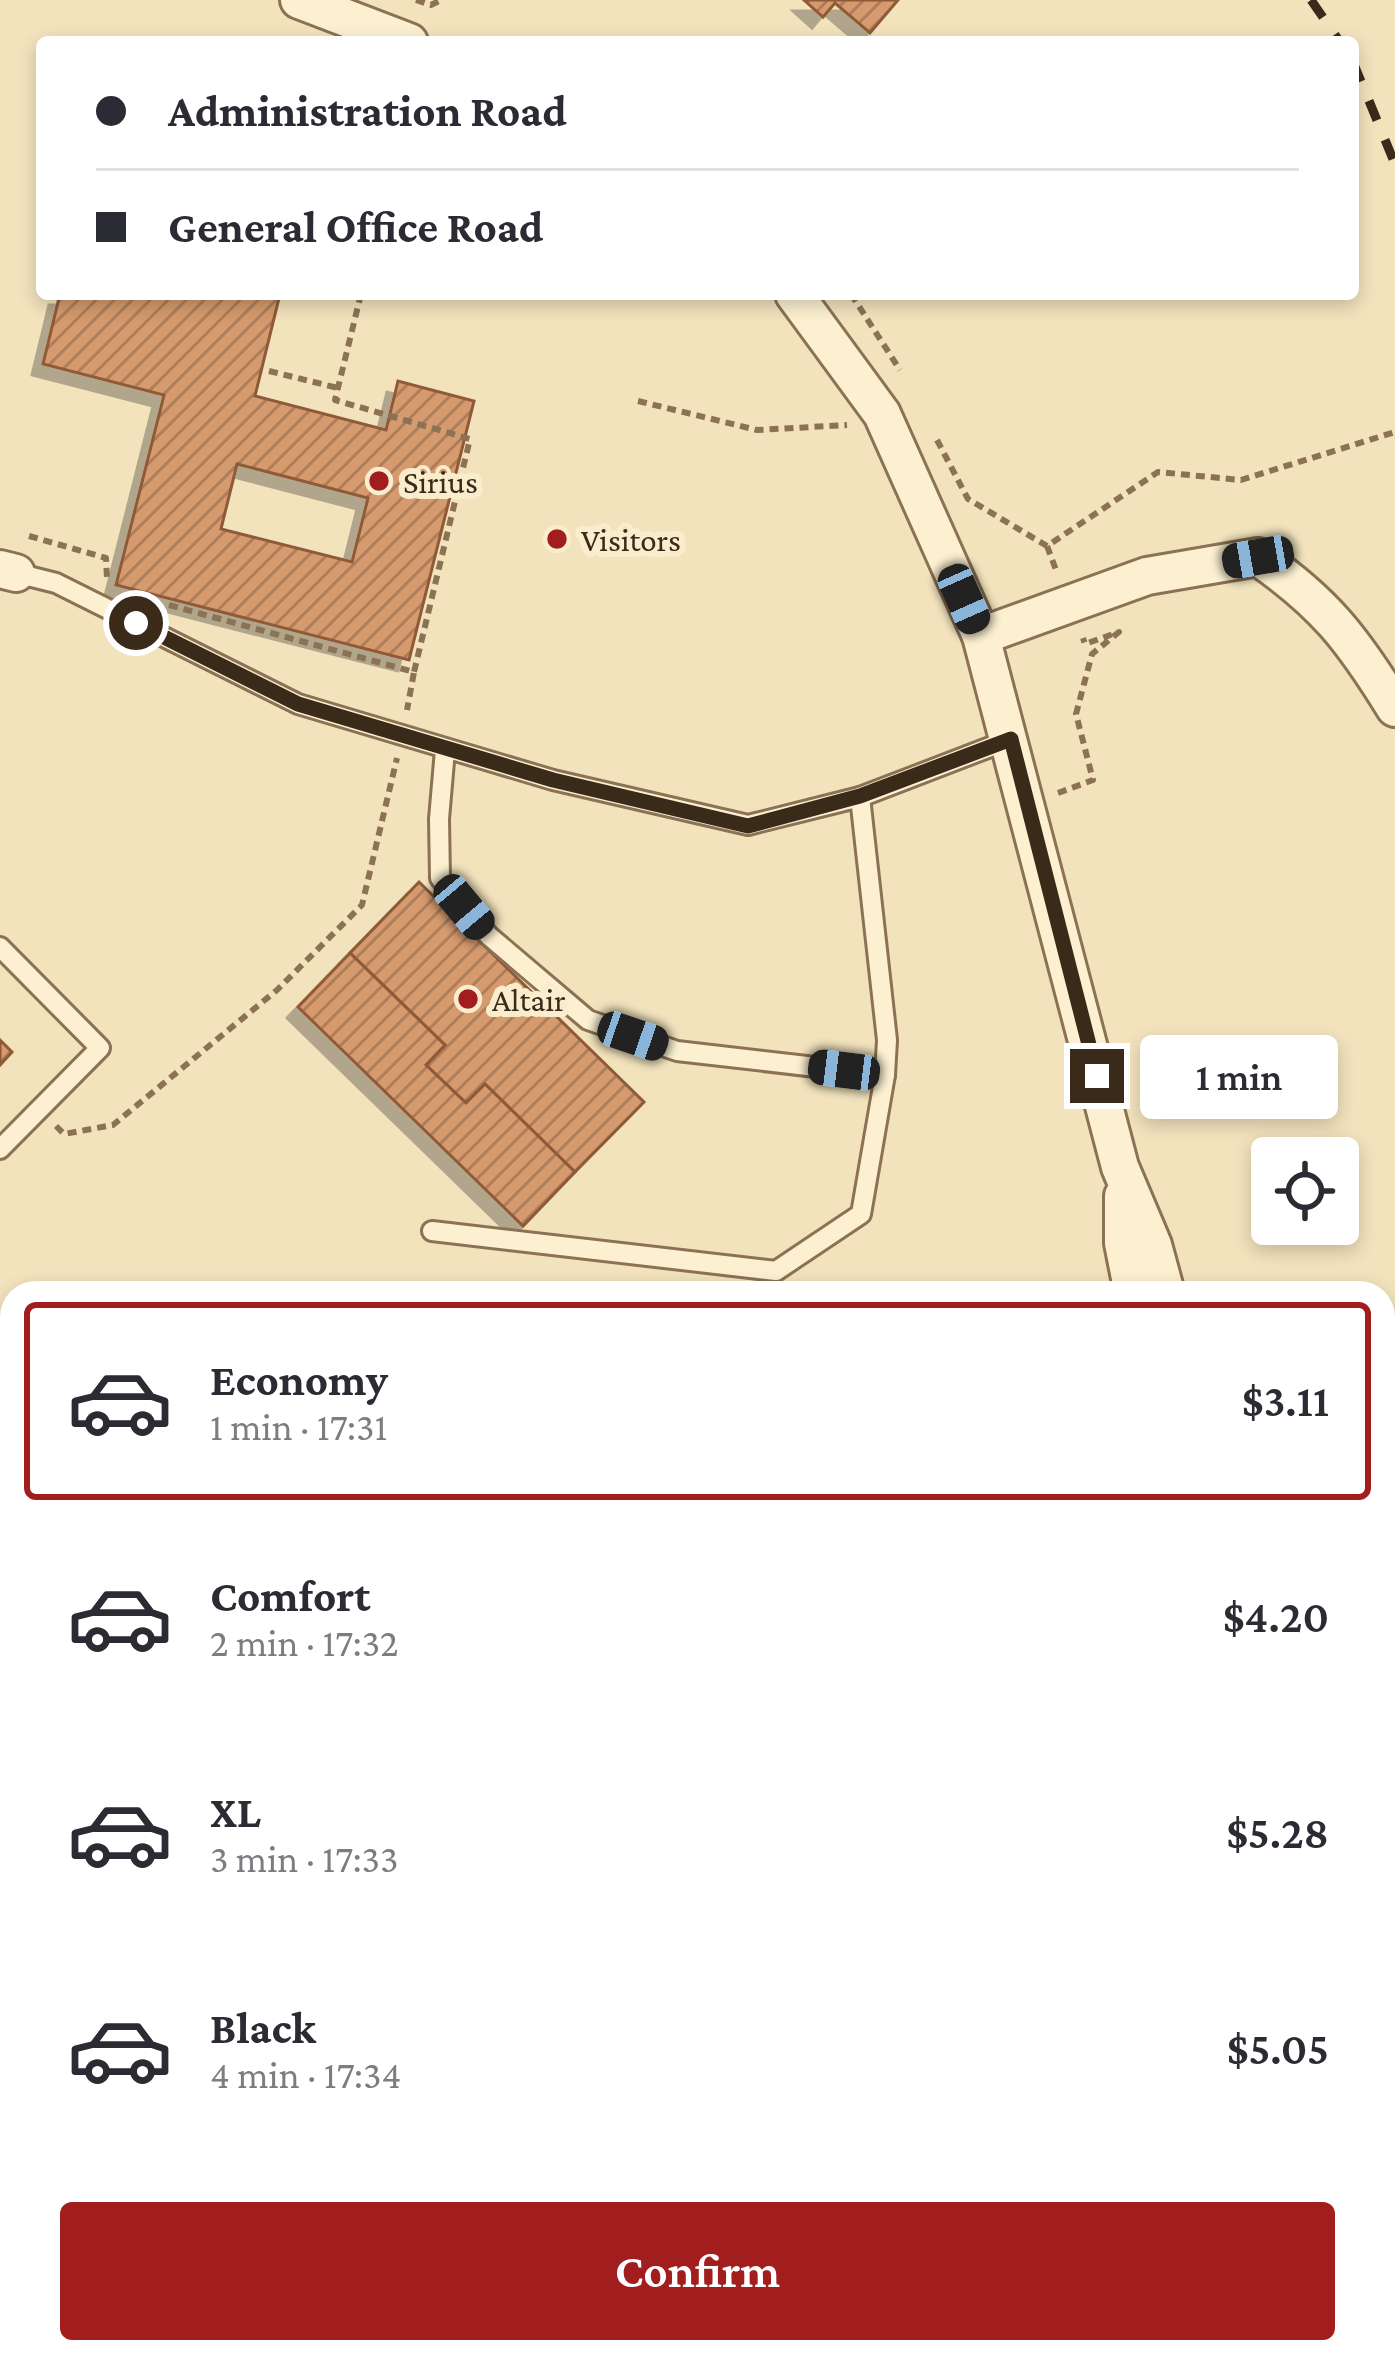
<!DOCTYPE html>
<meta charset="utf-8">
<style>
:root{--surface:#fff;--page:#f7f7f7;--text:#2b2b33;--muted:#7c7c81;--line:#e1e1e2;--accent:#a21e1e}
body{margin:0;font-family:"Crimson Pro",serif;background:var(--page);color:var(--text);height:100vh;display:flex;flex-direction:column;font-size:45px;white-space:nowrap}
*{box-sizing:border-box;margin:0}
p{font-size:39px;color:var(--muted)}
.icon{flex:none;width:66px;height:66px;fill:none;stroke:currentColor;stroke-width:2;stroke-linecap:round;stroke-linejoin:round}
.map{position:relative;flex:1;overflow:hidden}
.details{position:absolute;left:0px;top:1281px;width:1395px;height:1083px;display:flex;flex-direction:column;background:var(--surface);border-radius:36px 36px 0 0;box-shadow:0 6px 18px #0003}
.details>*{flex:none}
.guide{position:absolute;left:36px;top:36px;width:1323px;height:264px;border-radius:12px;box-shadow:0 6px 18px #0003;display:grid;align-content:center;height:264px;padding:0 60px;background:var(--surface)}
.controls{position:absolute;left:1251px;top:1137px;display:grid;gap:24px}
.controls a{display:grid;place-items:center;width:108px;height:108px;border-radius:12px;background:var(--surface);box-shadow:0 6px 18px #0003;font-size:60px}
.end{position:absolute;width:54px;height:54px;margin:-27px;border:15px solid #3a2a1a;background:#fff;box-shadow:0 0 0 6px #fff}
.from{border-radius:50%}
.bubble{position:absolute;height:84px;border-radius:12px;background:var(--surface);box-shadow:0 6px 18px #0003;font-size:39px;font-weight:600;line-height:84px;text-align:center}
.car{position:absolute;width:36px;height:72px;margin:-36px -18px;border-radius:15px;box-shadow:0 0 9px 3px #0007;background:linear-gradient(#222 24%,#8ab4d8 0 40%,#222 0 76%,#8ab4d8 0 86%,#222 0)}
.guide b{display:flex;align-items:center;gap:42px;height:114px;font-size:45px}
.guide b+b{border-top:3px solid var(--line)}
.guide i{width:30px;height:30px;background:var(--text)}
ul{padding:21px 0 0;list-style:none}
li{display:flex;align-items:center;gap:36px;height:198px;margin:0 24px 18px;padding:0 36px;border:6px solid transparent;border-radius:12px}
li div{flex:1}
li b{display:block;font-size:45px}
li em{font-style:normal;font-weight:600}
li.on{border-color:var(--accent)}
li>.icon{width:108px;height:108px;stroke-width:1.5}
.button{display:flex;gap:24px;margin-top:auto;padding:24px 60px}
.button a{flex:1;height:138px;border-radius:12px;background:var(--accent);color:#fff;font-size:48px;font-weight:600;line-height:138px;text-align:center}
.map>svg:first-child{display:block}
.building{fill:url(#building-hatch);stroke:#8e5a37;stroke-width:3;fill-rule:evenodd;filter:url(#shadow)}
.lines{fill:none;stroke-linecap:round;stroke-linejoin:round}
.lane-casing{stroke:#8c7254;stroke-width:24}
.street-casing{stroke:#8c7254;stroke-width:42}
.primary-casing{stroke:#594029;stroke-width:63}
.path{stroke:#8c7254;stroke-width:6;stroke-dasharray:9 6;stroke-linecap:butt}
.lane{stroke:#fcf0d1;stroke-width:18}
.street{stroke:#fcf0d1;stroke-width:36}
.primary{stroke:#fbda90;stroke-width:57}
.rail{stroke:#3a2a1a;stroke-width:9;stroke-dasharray:21 21;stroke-linecap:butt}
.route{stroke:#3a2a1a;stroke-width:15}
.poi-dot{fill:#a21e1e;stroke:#f9edcd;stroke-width:4.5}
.labels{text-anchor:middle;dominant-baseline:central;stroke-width:12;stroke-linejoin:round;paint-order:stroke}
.poi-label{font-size:33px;fill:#3a2a1a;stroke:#f9edcd;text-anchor:start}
</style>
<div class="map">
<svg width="1395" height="2362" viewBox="0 0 1395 2362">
<defs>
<pattern id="building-hatch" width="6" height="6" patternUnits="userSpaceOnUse" patternTransform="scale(3)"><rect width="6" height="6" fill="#d59a6e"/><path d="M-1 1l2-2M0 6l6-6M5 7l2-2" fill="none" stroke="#ae7e5a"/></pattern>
<filter id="shadow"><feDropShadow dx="-11" dy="11" stdDeviation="0" flood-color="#0004"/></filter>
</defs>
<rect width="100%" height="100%" fill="#f2e3bd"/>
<g class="building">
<path d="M804,0h94l-28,33 -35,-30 -12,14z"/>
<path d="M60,294h220l-25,102 131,34 12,-49 76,20 -65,259 -293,-75 48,-190 -121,-31zM237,464l131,34 -16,64 -131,-33z"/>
<path d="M419,882l225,220 -69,70 -90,-88 -19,19 -40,-38 19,-20 -95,-92z"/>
<path d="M350,953l95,92 -19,20 40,38 19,-19 90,88 -52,54 -225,-219z"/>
<path d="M0,1040l12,12 -12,13z"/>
</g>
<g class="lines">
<g class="lane-casing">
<g id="lane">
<path d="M16,573l40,10 242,121 255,76 195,45 112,-28 151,-58"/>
<path d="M445,750l-6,69 1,59 49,58 99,84 89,31 208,24"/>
<path d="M0,947l100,101 -100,101"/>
<path d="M432,1231l344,40 85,-57 24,-139 2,-35 -27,-243"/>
</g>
</g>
<g class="street-casing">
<g id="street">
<path d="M299,0l110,42"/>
<path d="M794,294l88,120 99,222 139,531 33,78 13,48"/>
<path d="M0,569l16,4"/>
<path d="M981,636l166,-60 111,-19c67,46 95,83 137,151"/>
<path d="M1123,1196v47l10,50"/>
<path d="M0,1442l12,-5"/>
<path d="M0,1537l12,8"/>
<path d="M1383,1569l12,6"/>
<path d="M1383,1638l12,7"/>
<path d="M1383,2233l12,-15"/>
<path d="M1277,2362l8,-10"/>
</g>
</g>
<g class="primary-casing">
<g id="primary">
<path d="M1383,1886l12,-22"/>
<path d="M1383,2050l12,-20"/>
<path d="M1037,2362l11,-10"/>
<path d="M1134,2362l11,-10"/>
</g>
</g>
<g class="path">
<path d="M416,0l15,5 10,-5"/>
<path d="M361,294l-26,106 135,39 -56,233"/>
<path d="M851,294l49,76"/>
<path d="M269,371l69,17"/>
<path d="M638,401l119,29 90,-5"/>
<path d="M937,440l31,59 79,47 111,-74 83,8 154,-48"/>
<path d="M29,536l77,22 1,21"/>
<path d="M1047,546l9,24"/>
<path d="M169,605l245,67 -7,38"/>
<path d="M1058,793l35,-13 -17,-66 16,-60 27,-22 -34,12 -2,-6"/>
<path d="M56,1126l8,8 49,-9 164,-135 85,-85 35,-147"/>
<path d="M1383,2119l12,-17"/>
</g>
<use href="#lane" class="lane"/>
<use href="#street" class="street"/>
<use href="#primary" class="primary"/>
<g class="rail">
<path d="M1311,0l29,42"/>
<path d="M1353,62l42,102"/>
</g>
</g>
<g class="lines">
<path class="route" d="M136,623l162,81 255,76 195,46 112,-30 151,-57 86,337"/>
</g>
<g class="poi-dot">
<circle cx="379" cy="481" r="12"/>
<circle cx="557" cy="539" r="12"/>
<circle cx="468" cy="999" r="12"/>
</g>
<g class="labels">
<g class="poi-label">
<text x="403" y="481">Sirius</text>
<text x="581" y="539">Visitors</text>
<text x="492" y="999">Altair</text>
</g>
</g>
</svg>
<div class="controls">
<a><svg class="icon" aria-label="locate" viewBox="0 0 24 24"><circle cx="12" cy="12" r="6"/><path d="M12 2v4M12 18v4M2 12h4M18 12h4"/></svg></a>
</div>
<i class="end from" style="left:136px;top:623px"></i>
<i class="end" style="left:1097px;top:1076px"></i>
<div class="bubble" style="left:1140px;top:1035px;width:198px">1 min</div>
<i class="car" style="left:1258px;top:557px;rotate:260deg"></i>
<i class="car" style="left:964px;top:599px;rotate:156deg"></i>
<i class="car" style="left:464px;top:907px;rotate:140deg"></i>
<i class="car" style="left:633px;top:1036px;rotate:109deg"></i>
<i class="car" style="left:844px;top:1070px;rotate:277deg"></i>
<div class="guide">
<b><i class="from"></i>Administration Road</b>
<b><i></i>General Office Road</b>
</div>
<section class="details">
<ul>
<li class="on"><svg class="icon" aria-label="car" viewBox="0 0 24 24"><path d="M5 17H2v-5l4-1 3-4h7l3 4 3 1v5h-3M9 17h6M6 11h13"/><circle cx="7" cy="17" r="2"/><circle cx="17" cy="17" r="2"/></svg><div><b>Economy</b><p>1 min · 17:31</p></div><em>$3.11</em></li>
<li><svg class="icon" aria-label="car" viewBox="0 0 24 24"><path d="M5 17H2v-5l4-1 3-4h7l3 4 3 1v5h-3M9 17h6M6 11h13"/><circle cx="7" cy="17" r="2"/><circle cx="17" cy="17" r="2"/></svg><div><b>Comfort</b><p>2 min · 17:32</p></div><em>$4.20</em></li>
<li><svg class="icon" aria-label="car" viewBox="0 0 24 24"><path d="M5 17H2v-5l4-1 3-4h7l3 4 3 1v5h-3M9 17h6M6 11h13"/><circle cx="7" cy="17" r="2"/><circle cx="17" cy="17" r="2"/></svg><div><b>XL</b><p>3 min · 17:33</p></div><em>$5.28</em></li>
<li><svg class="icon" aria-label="car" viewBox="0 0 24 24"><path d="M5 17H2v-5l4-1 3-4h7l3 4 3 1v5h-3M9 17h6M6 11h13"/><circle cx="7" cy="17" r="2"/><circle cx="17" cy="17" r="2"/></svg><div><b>Black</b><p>4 min · 17:34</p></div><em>$5.05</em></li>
</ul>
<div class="button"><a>Confirm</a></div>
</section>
</div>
